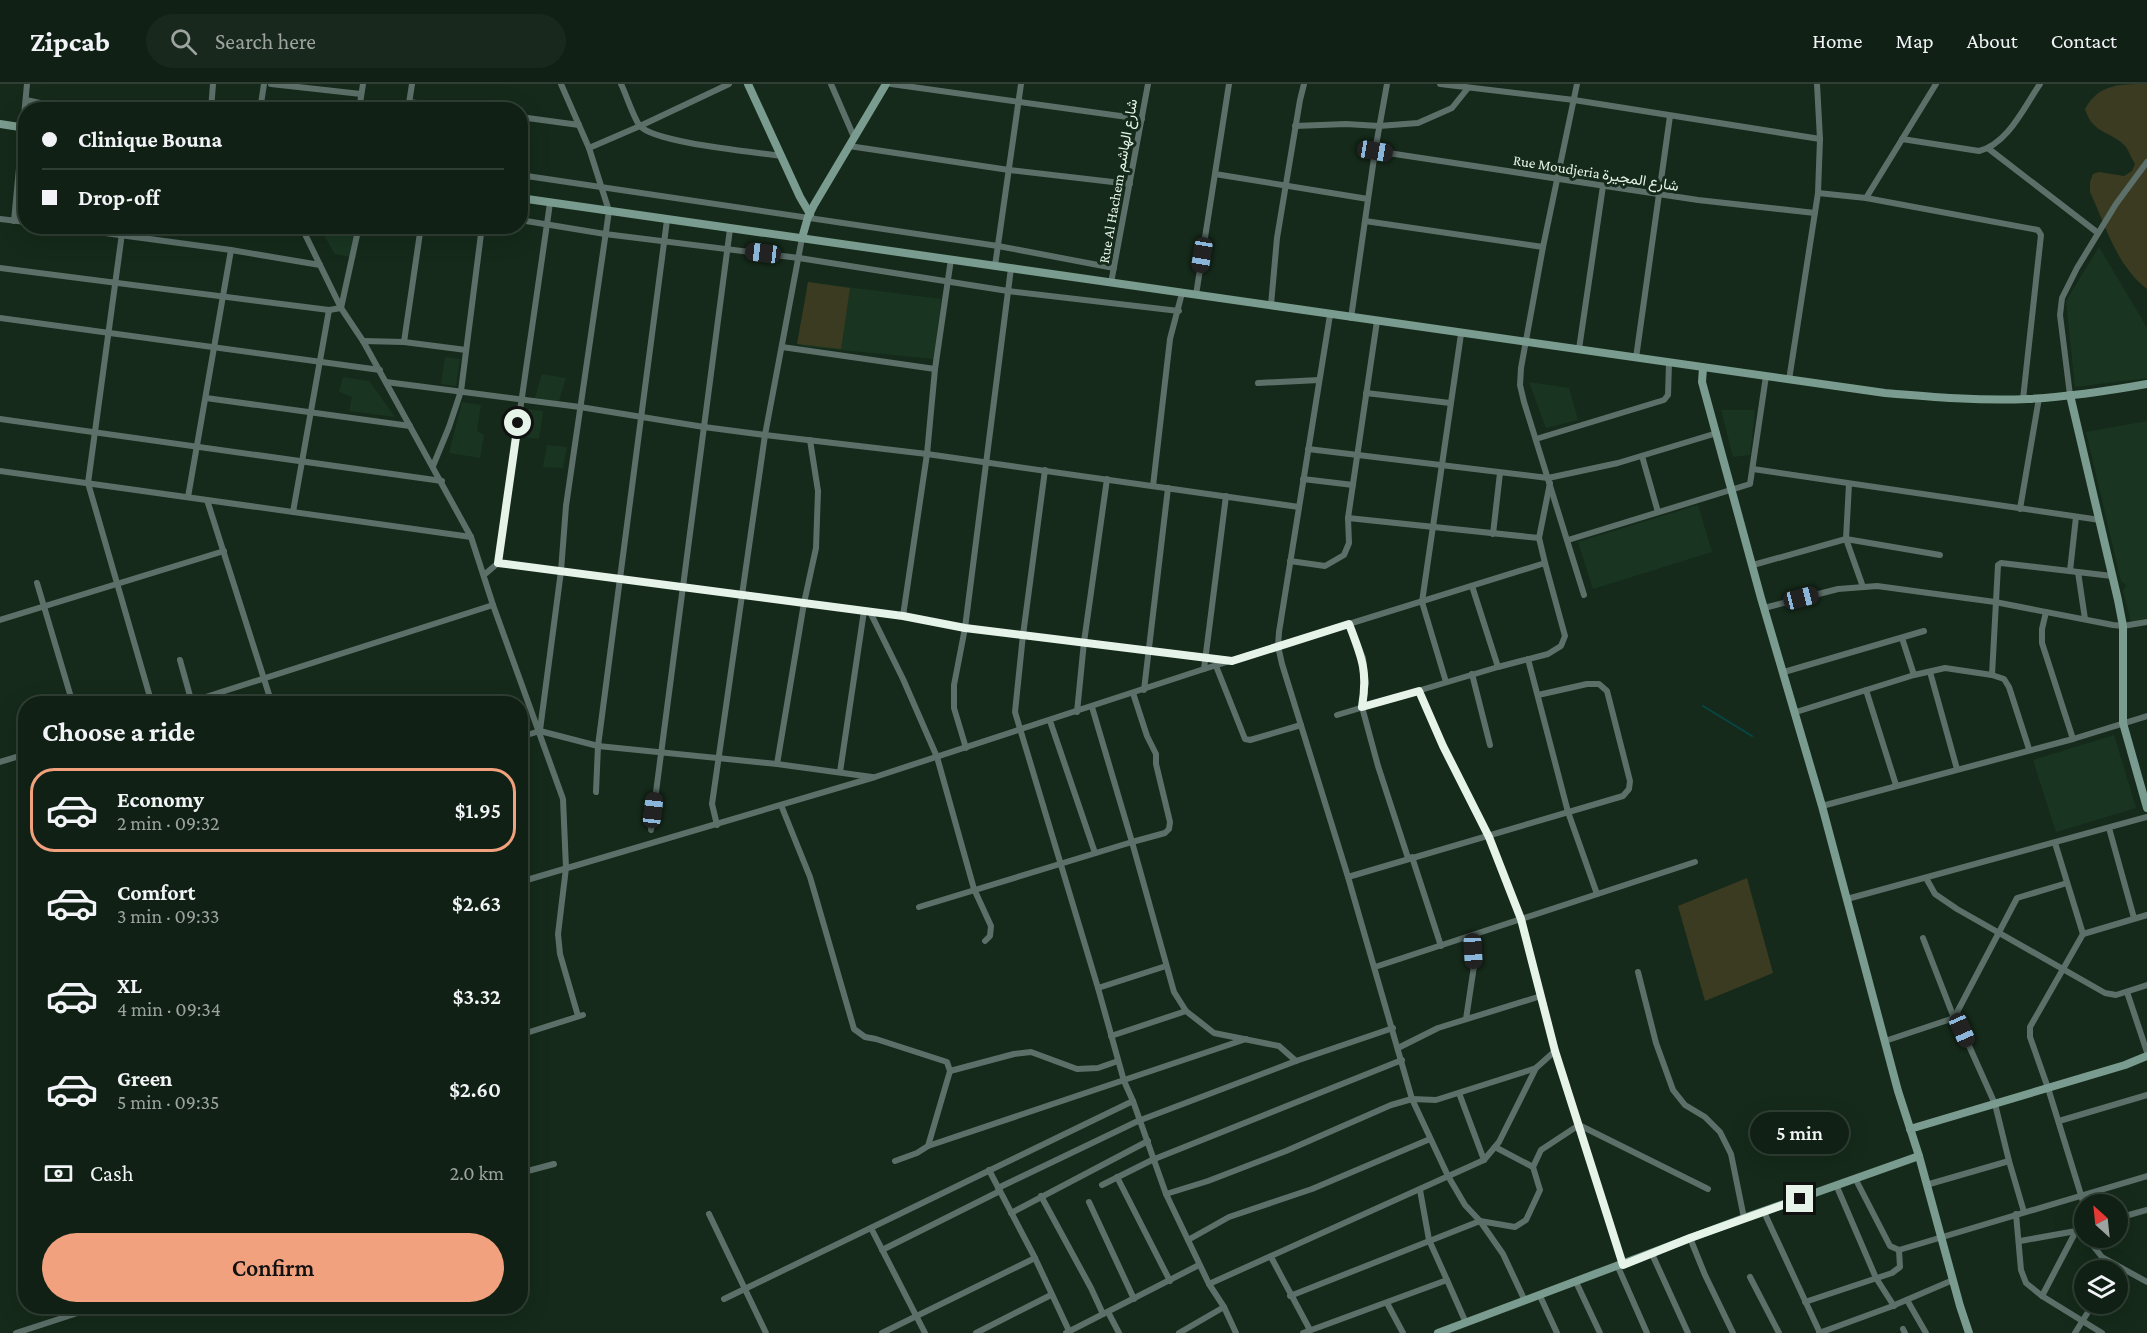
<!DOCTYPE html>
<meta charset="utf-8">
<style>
:root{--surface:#102014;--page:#19281d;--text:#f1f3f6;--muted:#9ca3a0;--line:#303e34;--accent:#f1a17d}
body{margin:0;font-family:"Crimson Pro",Vazirmatn,serif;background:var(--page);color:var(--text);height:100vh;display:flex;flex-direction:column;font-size:22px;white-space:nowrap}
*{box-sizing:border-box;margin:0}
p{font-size:20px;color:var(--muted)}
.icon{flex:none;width:33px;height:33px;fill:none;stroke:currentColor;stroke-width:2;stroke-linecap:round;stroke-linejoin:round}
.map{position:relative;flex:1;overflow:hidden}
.panel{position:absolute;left:18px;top:612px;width:510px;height:618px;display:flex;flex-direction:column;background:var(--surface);border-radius:24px;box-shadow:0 6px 24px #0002,0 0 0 2px var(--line)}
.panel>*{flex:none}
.hud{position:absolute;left:18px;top:18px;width:510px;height:132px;border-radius:24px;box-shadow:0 6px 24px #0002,0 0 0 2px var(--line);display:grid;align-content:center;height:132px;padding:0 24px;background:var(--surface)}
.needle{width:39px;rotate:333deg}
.fabs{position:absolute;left:2074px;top:1110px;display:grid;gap:12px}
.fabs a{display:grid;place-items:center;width:54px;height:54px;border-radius:50%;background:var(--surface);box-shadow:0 6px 24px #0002,0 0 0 2px var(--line);font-size:30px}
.end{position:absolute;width:27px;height:27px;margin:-14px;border:8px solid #e6f3e8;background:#111;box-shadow:0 0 0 3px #111}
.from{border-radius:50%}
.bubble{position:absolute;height:42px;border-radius:21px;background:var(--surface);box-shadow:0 6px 24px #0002,0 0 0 2px var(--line);font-size:20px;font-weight:600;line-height:42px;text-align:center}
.car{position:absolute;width:18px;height:36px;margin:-18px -9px;border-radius:8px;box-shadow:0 0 4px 2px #0007;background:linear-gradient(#222 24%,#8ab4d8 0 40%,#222 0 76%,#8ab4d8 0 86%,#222 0)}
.hud b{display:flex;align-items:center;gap:21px;height:57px;font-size:22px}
.hud b+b{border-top:2px solid var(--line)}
.hud i{width:15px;height:15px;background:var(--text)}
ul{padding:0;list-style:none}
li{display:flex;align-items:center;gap:18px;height:84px;margin:0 12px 9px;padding:0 12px;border:3px solid transparent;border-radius:24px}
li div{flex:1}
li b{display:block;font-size:22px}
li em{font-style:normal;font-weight:600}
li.on{border-color:var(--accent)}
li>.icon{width:54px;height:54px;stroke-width:1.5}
h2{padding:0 24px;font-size:27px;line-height:72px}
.pay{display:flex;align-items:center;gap:15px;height:66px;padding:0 24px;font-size:22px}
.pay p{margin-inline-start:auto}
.action{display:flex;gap:12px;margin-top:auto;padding:12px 24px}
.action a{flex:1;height:69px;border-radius:36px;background:var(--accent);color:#111;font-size:24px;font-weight:600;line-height:69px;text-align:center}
header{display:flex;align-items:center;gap:36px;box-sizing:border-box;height:84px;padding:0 30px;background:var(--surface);border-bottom:2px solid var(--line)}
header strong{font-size:28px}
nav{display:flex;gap:33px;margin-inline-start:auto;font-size:21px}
.search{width:420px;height:54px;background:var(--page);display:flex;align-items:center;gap:15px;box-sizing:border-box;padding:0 21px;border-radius:33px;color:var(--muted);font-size:22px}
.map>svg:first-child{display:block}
.built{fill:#193521}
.green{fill:#3b3b21}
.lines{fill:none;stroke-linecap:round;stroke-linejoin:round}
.stream{stroke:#074645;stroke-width:2}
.street{stroke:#5c7069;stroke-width:6}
.secondary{stroke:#7a9b8f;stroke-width:8}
.route{stroke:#e6f3e8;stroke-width:8}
.labels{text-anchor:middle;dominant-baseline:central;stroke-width:6;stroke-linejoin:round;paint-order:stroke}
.street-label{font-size:15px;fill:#e6f3e8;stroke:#152a1a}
</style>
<header>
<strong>Zipcab</strong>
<div class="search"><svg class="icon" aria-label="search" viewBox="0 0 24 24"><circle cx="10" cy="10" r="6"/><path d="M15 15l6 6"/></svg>Search here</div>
<nav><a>Home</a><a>Map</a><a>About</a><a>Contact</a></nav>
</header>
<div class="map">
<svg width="2147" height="1249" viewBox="0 0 2147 1249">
<rect width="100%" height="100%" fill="#152a1a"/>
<g class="built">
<path d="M319,143h40l-3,31 -21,-4z"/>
<path d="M2099,163l48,81v50l-72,9 -9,-86z"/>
<path d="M808,198l133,17 -7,60 -133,-13z"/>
<path d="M445,273l15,2 -4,27 -15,-2z"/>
<path d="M542,290l24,4 -8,26 -24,-4z"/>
<path d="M343,293l26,4 26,36 -46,-6 3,-14 -13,-5z"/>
<path d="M1529,298l40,6 9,32 -32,8z"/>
<path d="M462,318l19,3 -4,26 7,4 -4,23 -31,-5z"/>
<path d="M528,325l15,2 -4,28 -14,-2z"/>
<path d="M1721,326h34l-5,45 -17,2z"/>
<path d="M2147,337v197l-16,4 -8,-31 3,-6 -5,-4 -35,-149z"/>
<path d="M547,361l20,2 -4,21 -20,-1z"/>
<path d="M1698,421l14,47 -119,37 -15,-47z"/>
<path d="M2114,651l22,73 -80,24 -23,-72z"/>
</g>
<g class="green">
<path d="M2147,0v205c-31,-24 -41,-63 -57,-97v-10l3,-8 6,-2 25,4 8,-5 3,-7c-3,-5 -6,-12 -9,-17 -14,-16 -33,-12 -41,-38 14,-25 34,-25 62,-25z"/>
<path d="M808,198l42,6 -9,61 -44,-5z"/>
<path d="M1747,794l26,95 -68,28 -27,-95z"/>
</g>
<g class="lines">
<path class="stream" d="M1703,622l49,30"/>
<g class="street">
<path d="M271,0l90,10"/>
<path d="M621,0c5,10 13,35 19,42 15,17 115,26 141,30"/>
<path d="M831,0l23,53"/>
<path d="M891,0l251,35"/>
<path d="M1440,0l134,16 246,39"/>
<path d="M1577,0l-34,163 -22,121 -1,17 4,17 60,193"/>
<path d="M26,16l47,10"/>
<path d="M409,18l59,8"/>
<path d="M211,26l2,-26"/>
<path d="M260,26l4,-26"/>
<path d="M359,26l4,-26"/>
<path d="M408,26l4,-26"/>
<path d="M520,33l59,8"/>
<path d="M1295,42l51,-2 33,2 39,-3 34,-15 16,-20"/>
<path d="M1902,55l77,12c29,-7 45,-44 61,-67"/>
<path d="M849,62l160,24 121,14"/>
<path d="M589,64l51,-22 89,-42"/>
<path d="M1989,65l109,84"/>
<path d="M1375,67l323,49 117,13"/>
<path d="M1215,90l153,25"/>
<path d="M520,91l478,71 116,22"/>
<path d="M1818,109l48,5 172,32 3,5 -18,164"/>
<path d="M1866,114l70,-114"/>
<path d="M0,135l26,3"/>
<path d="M520,136l85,14 194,24 209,33 171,20"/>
<path d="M14,137l13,-137"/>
<path d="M1365,137l178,26"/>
<path d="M53,142l178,24 89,15"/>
<path d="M123,142l-35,257 64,221"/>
<path d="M301,142l40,82 22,33 108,196 22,68 70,194 3,69 -8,66 2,20 18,62"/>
<path d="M802,154l-37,197 162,19 372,53"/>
<path d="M995,182l26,-182"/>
<path d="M0,184l329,42 12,-2 18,-82"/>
<path d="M1111,199l37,-199"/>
<path d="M1196,211l33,-211"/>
<path d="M1271,221l6,-67 23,-138 4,-16"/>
<path d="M1330,231l-51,317 -1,14 4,18 66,213 64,222 36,77 17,29 15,16 23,33 22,47"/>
<path d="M0,234l380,52"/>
<path d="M1351,234l24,-167 12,-67"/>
<path d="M363,257l41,1 62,8"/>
<path d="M404,258l17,-116"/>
<path d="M782,263l153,22"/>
<path d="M1579,265l24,-163"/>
<path d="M1636,274l34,-242"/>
<path d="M1789,296l29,-187 2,-54 -3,-55"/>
<path d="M386,298l194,25 124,20 61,8 -53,369 5,21"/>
<path d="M1258,299l61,-3"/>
<path d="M1366,309l84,10"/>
<path d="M2070,311l-10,-80 2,-17 15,-30 39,-64 31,-42"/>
<path d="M206,314l204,28"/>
<path d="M0,335l442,62"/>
<path d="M1536,355l128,-39 4,-5 1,-32"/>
<path d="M1308,365l240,29 70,-15 99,-30"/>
<path d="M1642,372l16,56"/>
<path d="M433,382l16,-39 12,-36 21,-165"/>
<path d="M1753,385l347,51"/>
<path d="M1045,386l-22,165 -8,77 83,276 26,93 9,20 33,93 43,90 15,23 12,26"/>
<path d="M0,387l471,66"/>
<path d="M1303,395l50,6"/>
<path d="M1849,400l-3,55 17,48"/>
<path d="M1153,402l17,-147 12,-46"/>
<path d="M188,413l43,-247"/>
<path d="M207,416l65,204"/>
<path d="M2020,425l19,-111"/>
<path d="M293,428l36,-202"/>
<path d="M1348,434l191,20"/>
<path d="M1493,450l7,-61"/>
<path d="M1568,456l182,-56 16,-108"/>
<path d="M1290,477l35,5 19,-11 5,-12 -1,-25 29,-197"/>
<path d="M498,479l405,53 62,12 264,32"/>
<path d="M1753,481l93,-26 94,16"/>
<path d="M2070,487l6,-54"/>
<path d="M2078,488l7,47"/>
<path d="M484,491l14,-12 52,-360"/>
<path d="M37,499l36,121"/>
<path d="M1472,502l26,81"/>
<path d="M1764,524l74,-19 39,-3 118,16 118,23 10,1 24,-4"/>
<path d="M870,528l33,67 34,78 37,132 17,37 -1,10 -5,5"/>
<path d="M2046,528l-4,17v14l31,96"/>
<path d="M903,532l24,-162 8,-85 16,-110"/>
<path d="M0,536l224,-69"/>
<path d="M1349,540l14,34 3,25 -4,24 16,59 30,92"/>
<path d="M1902,554l12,37"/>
<path d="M1528,575l40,153 29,82"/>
<path d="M180,576l12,43"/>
<path d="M1216,582l29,73 5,1 51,-15"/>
<path d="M1204,585l22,-173"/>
<path d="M1784,588l140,-41"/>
<path d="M1930,588l27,97"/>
<path d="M1472,590l18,71"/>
<path d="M1992,591l6,-110 3,-2 111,13"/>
<path d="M1446,598l-24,-80 39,-268"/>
<path d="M1144,606l24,-202"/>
<path d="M1866,606l30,95"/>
<path d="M1419,607l24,55 46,91 32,82 34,132 68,214"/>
<path d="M1133,609l14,43 9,18v10l14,58 -1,7 -4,4 -33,9 42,150 12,19 28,22 65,13 17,15"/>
<path d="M184,620l309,-99"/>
<path d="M1077,628l7,-70 23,-163"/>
<path d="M1796,628l118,-37 31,-7 47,7 12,4 5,8 20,62"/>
<path d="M1337,631l161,-48 50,-13 13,-8 4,-10 -20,-73"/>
<path d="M1050,637l45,132"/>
<path d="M540,646l21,-159 5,-65 43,-295 -20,-63 -28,-64"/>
<path d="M520,653l20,-6 58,15 179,18 95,13"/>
<path d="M966,664l-12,-40v-23l11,-57 46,-360"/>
<path d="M0,678l26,-8"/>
<path d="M777,680l27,-161 12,-55 2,-57 -8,-51"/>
<path d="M840,688l24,-161"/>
<path d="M596,708l2,-46 69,-526"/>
<path d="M781,721l29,72 44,152 11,8 11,2 71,23 3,9 -22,75 -11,7 -22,8"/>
<path d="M1822,722l251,-67 74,-23"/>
<path d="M2109,744l25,90"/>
<path d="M651,746l79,-601"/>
<path d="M2055,759l28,91"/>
<path d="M1412,773l29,89"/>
<path d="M1348,793l275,-81 6,-7 1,-8 -23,-90 -8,-7h-12l-49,11"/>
<path d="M1926,794l9,16 22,15 148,84 11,2 31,-10"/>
<path d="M520,798l355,-105 329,-108 341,-106 -6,-25 11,-55"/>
<path d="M1847,815l300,-82"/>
<path d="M919,823l213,-65 -40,-135"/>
<path d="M1923,854l31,80 8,12 33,74 14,57 15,51"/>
<path d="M1375,883l320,-105"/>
<path d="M1638,888l18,71 17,47 12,15 20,12 15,15 11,22 13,64"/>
<path d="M1098,904l68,-22"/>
<path d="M2127,908l20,60"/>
<path d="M1466,935l8,-53 -2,-30"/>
<path d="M520,951l63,-20"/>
<path d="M1111,952l75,-25"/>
<path d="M1885,957l69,-23 63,-120 50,-15"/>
<path d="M1398,964l40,-20 103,-32"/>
<path d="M950,987l64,-17 17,-2 46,17 21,-1 20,-7"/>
<path d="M1459,1009l25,67"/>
<path d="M2059,1037l88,-26"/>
<path d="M928,1062l318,-107"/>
<path d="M1495,1063l38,20"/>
<path d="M989,1086l46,88 35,75"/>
<path d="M520,1089l34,-9"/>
<path d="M1117,1093l53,104"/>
<path d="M1856,1096l34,66 9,4 248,-74"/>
<path d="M1102,1101l50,-25 250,-100"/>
<path d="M1926,1101l83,-24"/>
<path d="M1837,1103l39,91 18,28"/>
<path d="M998,1104l140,-67 158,-60 97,-33"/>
<path d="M1420,1106l9,50 18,40"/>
<path d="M1166,1110l42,-13 78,-30 105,-46 21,-6 24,1 91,-29 9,-3 19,-17"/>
<path d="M1041,1112l50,92 12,26"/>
<path d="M1089,1118l45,97"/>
<path d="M2085,1124l-37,-120 -18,-51v-10l53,-93 64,-19"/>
<path d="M1764,1128l56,121"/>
<path d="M1011,1129l137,-72"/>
<path d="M709,1130l57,119"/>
<path d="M2016,1130l5,56 5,13 16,13 60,37"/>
<path d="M2118,1134l29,-8"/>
<path d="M871,1144l54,105"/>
<path d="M1690,1154l15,37 28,58"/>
<path d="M2092,1154l2,9 8,10 45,25"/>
<path d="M1188,1156l41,-23 83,-28 118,-50"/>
<path d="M2020,1157l56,-10"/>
<path d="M882,1166l118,-59"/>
<path d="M1652,1170l36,79"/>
<path d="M1271,1173l39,73"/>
<path d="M1618,1183l29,66"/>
<path d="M1750,1193l29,56"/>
<path d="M1576,1198l24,51"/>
<path d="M1209,1200l275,-124 15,-18 37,-74"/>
<path d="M1290,1212l190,-75 35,6 11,-7 14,-30 -7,-23 8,-17 38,-25 129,64"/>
<path d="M1540,1212l17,37"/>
<path d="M2042,1212l34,-65 9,-3"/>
<path d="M724,1215l409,-198"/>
<path d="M1907,1216l19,33"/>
<path d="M1805,1218l87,-29 8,-6 -1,-17"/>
<path d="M1387,1219l16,30"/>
<path d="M1108,1228l11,21"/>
<path d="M1903,1245l2,4"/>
<path d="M16,1249l83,-27"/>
<path d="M882,1249l153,-75"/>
<path d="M976,1249l75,-38"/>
<path d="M1066,1249l133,-68"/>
<path d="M1179,1249l45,-26"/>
<path d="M1303,1249l144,-53 19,43"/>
<path d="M1819,1249l71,-26 63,-27"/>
<path d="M2075,1249l18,-29"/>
</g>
<g class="secondary">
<path d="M748,0l52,113 10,17"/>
<path d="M0,40l26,4"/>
<path d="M520,114l1365,195c47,4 95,8 143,6 40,-2 80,-8 119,-15"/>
<path d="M802,154l6,-21 6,-12 72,-121"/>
<path d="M1703,284l-1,14 59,216 61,208 76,285 21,65 41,150 9,27"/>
<path d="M2070,311l48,205 5,26v97l24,85"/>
<path d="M1910,1045l215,-64 22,-9"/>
<path d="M1438,1249l306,-115 175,-62"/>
</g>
</g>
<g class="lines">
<path class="route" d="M518,339l-20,140 405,53 62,12 267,33 117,-37c13,34 19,47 13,83l57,-16 24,55 46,91 32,82 34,132 68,214 67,-27 110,-39"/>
</g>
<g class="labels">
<g class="street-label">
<text transform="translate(1596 89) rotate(9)">Rue Moudjeria شارع المجيرة</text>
<text transform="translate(1118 97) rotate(-80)">Rue Al Hachem شارع الهاشم</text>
</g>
</g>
</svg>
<div class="fabs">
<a><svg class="needle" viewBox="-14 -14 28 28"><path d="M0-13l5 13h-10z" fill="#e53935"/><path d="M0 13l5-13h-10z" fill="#9ca3a0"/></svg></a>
<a><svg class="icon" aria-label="layers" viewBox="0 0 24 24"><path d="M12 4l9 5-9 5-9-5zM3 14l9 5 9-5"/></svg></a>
</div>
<i class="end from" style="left:518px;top:339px"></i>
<i class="end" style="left:1800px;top:1115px"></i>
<div class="bubble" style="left:1750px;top:1028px;width:99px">5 min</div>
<i class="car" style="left:1375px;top:67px;rotate:99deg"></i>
<i class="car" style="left:763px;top:169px;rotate:277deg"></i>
<i class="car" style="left:1202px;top:171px;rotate:189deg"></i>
<i class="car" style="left:1801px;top:514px;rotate:76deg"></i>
<i class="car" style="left:653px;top:726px;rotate:7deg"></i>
<i class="car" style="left:1473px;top:867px;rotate:177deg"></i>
<i class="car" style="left:1962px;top:946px;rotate:156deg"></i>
<div class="hud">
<b><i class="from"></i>Clinique Bouna</b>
<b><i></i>Drop-off</b>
</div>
<section class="panel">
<h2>Choose a ride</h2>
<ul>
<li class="on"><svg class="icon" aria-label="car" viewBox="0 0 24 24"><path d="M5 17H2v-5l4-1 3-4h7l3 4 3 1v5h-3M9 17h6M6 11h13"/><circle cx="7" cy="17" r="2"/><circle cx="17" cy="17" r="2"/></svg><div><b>Economy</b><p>2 min · 09:32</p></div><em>$1.95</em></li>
<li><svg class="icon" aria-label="car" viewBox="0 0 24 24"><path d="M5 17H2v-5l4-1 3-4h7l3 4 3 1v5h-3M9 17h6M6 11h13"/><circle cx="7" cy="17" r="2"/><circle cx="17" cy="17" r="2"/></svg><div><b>Comfort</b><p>3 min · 09:33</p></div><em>$2.63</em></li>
<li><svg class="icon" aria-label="car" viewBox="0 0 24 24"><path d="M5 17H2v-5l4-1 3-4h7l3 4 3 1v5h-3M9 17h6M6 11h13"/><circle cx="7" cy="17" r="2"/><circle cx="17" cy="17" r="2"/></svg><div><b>XL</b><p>4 min · 09:34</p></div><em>$3.32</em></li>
<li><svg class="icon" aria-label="car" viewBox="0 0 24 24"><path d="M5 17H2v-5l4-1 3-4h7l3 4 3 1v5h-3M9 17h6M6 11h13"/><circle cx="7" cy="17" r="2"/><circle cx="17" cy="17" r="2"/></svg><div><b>Green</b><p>5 min · 09:35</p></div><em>$2.60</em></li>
</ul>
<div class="pay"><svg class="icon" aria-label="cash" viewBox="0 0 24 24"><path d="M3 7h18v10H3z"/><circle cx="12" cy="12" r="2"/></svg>Cash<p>2.0 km</p></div>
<div class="action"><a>Confirm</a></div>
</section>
</div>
